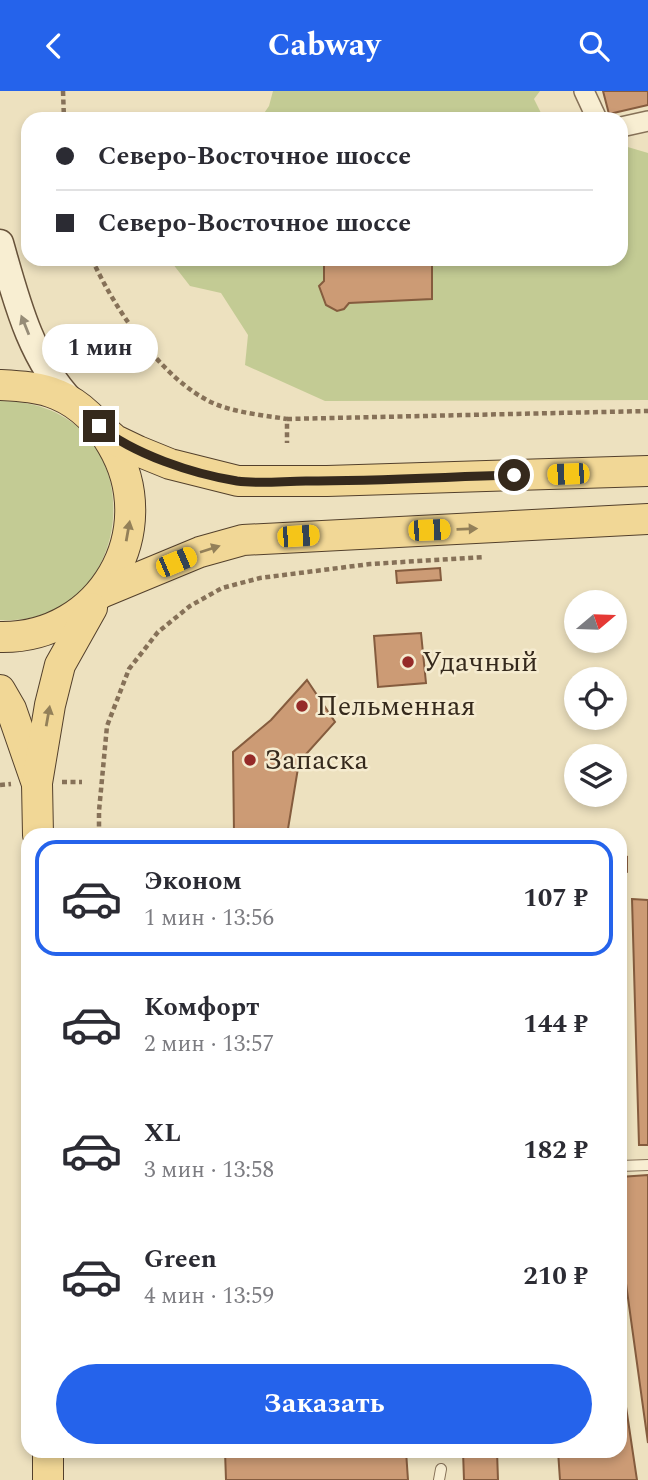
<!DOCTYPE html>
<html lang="ru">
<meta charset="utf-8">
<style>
:root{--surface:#fff;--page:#f7f7f7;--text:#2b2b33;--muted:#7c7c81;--line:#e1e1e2;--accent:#2563eb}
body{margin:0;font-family:Spectral,serif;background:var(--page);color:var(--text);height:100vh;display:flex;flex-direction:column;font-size:26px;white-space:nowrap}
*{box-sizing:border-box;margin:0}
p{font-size:23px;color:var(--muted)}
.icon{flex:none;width:38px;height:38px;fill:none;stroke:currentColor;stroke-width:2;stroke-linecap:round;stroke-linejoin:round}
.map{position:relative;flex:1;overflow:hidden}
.side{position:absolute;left:21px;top:737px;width:606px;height:630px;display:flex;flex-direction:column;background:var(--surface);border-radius:21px;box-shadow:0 4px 10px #0003}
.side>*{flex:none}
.banner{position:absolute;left:21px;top:21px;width:607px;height:154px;border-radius:21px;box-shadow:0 4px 10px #0003;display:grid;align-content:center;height:154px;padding:0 35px;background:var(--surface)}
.needle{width:46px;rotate:71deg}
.buttons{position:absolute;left:564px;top:499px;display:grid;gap:14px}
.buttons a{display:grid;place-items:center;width:63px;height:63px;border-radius:50%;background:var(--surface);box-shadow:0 4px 10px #0003;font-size:35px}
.end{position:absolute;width:32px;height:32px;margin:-16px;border:9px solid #35291c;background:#fff;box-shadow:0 0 0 4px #fff}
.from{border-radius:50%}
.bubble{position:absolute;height:49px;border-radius:24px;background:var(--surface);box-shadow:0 4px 10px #0003;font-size:23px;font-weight:700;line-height:49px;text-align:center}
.car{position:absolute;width:21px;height:42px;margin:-21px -10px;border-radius:9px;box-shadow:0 0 5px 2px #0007;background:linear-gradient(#f5c518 24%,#345 0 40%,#f5c518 0 76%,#345 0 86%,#f5c518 0)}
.banner b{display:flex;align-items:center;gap:24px;height:66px;font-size:26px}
.banner b+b{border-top:2px solid var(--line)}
.banner i{width:18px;height:18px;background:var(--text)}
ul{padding:12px 0 0;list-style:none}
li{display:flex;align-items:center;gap:21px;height:116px;margin:0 14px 10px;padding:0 21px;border:4px solid transparent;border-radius:21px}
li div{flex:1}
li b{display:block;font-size:26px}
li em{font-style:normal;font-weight:700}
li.on{border-color:var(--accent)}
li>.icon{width:63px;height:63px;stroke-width:1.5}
.primary-button{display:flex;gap:14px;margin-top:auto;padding:14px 35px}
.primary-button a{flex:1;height:80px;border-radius:42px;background:var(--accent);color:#fff;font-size:28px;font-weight:700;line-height:80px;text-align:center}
header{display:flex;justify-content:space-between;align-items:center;height:91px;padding:0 35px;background:var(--accent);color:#fff;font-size:32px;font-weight:700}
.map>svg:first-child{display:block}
.green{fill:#c3cb94}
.building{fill:#cc9b75;stroke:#855c3e;stroke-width:2}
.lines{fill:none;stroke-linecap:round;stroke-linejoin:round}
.lane-casing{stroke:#867158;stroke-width:12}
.street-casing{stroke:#867158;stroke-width:22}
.secondary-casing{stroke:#68533b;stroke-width:29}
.primary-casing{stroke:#53402c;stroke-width:32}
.path{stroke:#867158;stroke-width:4.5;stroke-dasharray:5 3.5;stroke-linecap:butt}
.lane{stroke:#f8eed2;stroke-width:10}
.street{stroke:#f8eed2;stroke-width:19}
.secondary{stroke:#f8eed2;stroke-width:26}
.primary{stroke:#f1d796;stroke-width:30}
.oneway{fill:#968c77}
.oneway2{fill:#938059}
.route{stroke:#35291c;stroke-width:9}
.poi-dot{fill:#952a28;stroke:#f5ebcf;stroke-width:2.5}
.labels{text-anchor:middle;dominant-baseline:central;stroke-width:5;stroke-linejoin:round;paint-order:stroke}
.poi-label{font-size:28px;fill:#35291c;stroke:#f5ebcf;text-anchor:start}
</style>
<header><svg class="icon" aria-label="back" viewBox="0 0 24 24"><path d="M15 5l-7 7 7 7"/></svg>Cabway<svg class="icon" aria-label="search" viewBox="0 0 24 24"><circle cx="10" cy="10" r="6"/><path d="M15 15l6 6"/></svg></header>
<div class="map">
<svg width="648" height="1389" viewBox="0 0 648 1389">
<rect width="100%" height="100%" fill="#ede1bf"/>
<g class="green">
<path d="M273,0h267l-6,8 10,20h-284l9,-13z"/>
<path d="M621,54l27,8v247l-323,1 -80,-36 3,-30 -27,-42 -31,-7 -21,-27h452z"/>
<path d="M0,310c159,0 143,227 0,219z"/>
</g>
<g class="building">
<path d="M603,0h45v14l-39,9z"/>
<path d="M134,25h37v3h-36z"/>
<path d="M324,168h108v40l-83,4 -5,6 -7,2 -11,-6 -7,-19 5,-5z"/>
<path d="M440,477l1,12 -44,3 -1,-12z"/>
<path d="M421,542l5,50 -48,4 -4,-51z"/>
<path d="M307,589l28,42 -36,40 -12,73 -53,-1 -1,-82 38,-32z"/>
<path d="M627,766v15l-7,1v-15z"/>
<path d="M632,808l16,1v245h-9z"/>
<path d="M648,1084v268l-28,-203v-63z"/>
<path d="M620,1276l17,113h-77l-2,-29h62z"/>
<path d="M225,1360h181l2,29h-182z"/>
<path d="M463,1360h34l1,29h-34z"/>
</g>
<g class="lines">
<g class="lane-casing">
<g id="lane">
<path d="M620,1075l28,-1"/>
<path d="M439,1389l2,-11"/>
</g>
</g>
<g class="street-casing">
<g id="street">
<path d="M584,0l13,28"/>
<path d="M621,36l27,-6"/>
</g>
</g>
<g class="secondary-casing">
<path id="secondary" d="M0,152c16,56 30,115 72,159"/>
</g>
<g class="primary-casing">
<g id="primary">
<path d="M0,294c19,1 40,2 58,10 22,9 42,29 54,50 51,86 -11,194 -112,192"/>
<path d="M99,335l16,14 23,11 32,13 68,17h89l321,-10"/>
<path d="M101,502l99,-41 43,-12 405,-21"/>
<path d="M0,599l11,19 25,72"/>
<path d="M38,744l-1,-52 13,-78 10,-40 32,-57"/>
<path d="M48,1360v29"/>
</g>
</g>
<g class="path">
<path d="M63,0l1,28"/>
<path d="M92,168c22,49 70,121 121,144 23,10 50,12 74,16v24"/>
<path d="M287,328l361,-8"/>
<path d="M62,691h20"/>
<path d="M0,694l11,-1"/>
<path d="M99,744v-24l8,-85 22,-57 29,-37 32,-26 32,-18 38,-10 110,-14 114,-7"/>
</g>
<use href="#lane" class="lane"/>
<use href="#street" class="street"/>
<use href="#secondary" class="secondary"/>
<use href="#primary" class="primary"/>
</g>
<defs><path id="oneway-solid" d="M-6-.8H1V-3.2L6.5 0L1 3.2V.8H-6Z" transform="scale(1.75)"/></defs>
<use class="oneway" href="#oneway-solid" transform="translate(25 234) rotate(-112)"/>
<g class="oneway2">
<use href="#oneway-solid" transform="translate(467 438) rotate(-2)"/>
<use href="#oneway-solid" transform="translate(128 440) rotate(-80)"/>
<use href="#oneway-solid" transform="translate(210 458) rotate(-18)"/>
<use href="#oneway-solid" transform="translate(48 625) rotate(-80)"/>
</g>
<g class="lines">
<path class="route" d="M99,335c34,28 94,48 138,55 22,3 47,0 69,0 69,0 139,-4 208,-6"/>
</g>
<g class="poi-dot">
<circle cx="408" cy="571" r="7"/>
<circle cx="302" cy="615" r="7"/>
<circle cx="250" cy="669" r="7"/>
</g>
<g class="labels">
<g class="poi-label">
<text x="422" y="571">Удачный</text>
<text x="316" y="615">Пельменная</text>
<text x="264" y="669">Запаска</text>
</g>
</g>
</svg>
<div class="buttons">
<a><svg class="needle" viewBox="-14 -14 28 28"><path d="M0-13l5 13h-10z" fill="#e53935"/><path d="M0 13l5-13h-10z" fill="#7c7c81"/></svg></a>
<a><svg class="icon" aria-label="locate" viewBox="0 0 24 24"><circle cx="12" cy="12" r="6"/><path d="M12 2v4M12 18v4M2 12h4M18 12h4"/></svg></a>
<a><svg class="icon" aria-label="layers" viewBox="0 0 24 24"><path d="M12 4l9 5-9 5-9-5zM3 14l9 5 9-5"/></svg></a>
</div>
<i class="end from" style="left:514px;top:384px"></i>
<i class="end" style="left:99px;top:335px"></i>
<div class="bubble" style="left:42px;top:233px;width:116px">1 мин</div>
<i class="car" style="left:568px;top:383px;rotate:268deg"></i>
<i class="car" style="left:429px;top:439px;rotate:88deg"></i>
<i class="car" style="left:298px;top:445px;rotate:86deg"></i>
<i class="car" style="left:176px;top:471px;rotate:67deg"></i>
<div class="banner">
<b><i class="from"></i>Северо-Восточное шоссе</b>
<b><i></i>Северо-Восточное шоссе</b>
</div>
<section class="side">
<ul>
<li class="on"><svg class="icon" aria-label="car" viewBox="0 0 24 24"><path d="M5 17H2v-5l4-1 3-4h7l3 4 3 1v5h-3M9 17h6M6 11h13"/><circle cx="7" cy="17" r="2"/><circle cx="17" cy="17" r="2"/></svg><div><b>Эконом</b><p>1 мин · 13:56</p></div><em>107 ₽</em></li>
<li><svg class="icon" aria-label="car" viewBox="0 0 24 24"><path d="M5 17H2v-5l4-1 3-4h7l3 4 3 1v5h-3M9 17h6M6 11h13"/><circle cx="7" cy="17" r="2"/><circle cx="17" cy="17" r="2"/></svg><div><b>Комфорт</b><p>2 мин · 13:57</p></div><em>144 ₽</em></li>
<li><svg class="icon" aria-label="car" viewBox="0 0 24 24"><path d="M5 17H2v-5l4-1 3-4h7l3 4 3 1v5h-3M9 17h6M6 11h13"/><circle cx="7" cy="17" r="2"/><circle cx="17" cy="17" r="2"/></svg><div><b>XL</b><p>3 мин · 13:58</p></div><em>182 ₽</em></li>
<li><svg class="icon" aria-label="car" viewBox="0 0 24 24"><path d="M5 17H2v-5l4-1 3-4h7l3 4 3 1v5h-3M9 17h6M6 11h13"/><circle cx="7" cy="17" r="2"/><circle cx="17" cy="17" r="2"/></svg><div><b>Green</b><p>4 мин · 13:59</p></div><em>210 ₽</em></li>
</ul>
<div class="primary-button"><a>Заказать</a></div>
</section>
</div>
